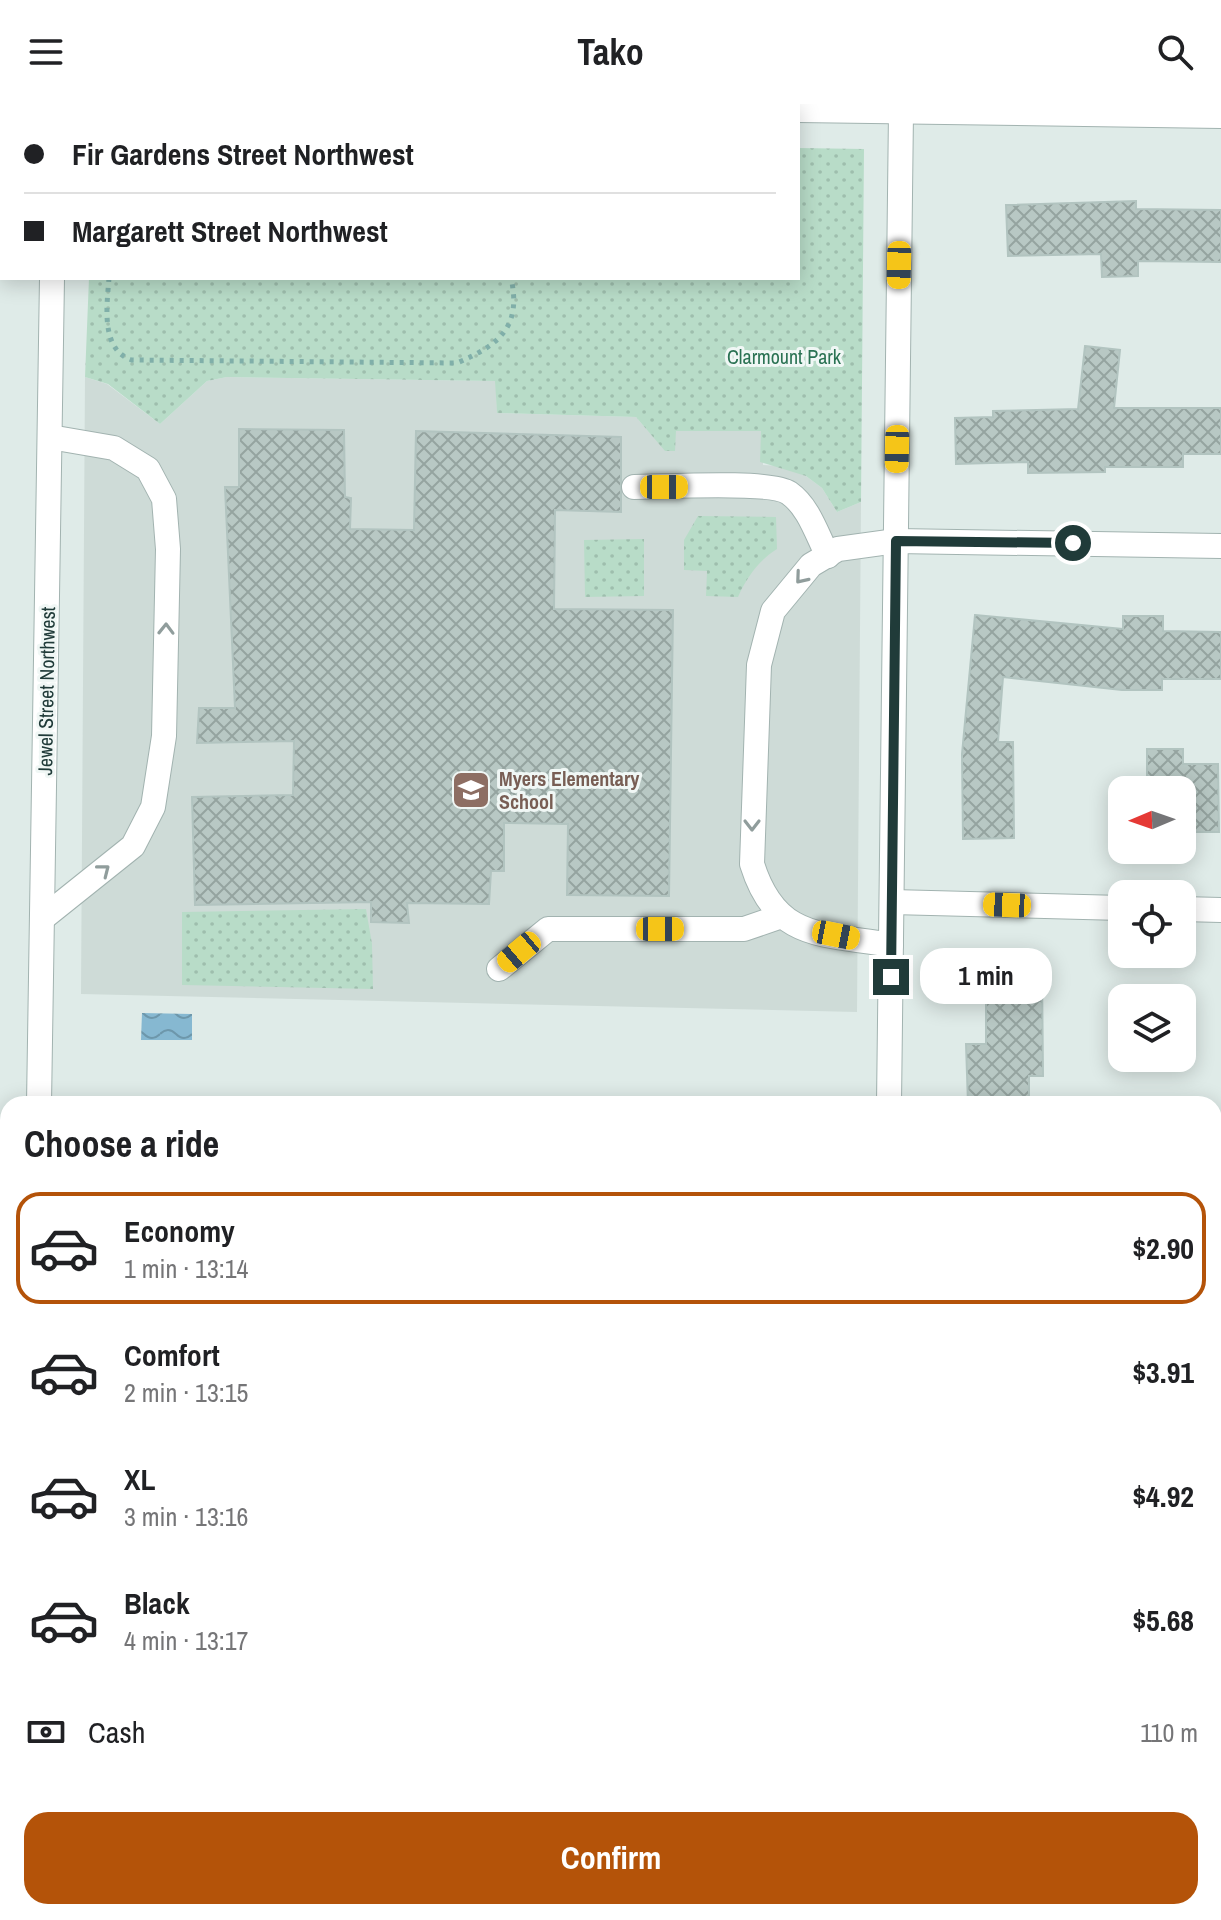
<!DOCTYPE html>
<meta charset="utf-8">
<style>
:root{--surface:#fff;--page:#f6f6f6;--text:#202124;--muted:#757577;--line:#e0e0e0;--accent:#b45309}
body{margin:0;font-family:"Archivo Narrow",sans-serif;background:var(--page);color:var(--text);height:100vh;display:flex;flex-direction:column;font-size:30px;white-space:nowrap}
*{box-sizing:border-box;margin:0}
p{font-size:26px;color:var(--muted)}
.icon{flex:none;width:44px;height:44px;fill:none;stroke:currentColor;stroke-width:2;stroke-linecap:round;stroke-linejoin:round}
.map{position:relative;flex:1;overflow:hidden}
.sheet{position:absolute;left:0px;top:992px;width:1222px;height:824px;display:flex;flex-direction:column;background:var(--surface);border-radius:24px 24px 0 0;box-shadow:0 4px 20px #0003}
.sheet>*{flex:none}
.hud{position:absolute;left:0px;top:0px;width:800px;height:176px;box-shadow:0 4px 20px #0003;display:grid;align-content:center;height:176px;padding:0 24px;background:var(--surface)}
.needle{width:52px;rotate:268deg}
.controls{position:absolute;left:1108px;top:672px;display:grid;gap:16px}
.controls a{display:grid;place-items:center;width:88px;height:88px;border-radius:16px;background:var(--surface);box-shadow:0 4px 20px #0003;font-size:40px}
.end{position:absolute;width:36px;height:36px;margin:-18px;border:10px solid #203b39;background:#fff;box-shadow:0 0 0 4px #fff}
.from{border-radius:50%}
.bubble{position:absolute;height:56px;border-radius:24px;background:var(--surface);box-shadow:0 4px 20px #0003;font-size:26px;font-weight:800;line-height:56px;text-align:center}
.car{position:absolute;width:24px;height:48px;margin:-24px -12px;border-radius:10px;box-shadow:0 0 6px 2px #0007;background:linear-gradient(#f5c518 24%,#345 0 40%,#f5c518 0 76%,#345 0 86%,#f5c518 0)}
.hud b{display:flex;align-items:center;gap:28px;height:76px;font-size:30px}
.hud b+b{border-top:2px solid var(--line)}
.hud i{width:20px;height:20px;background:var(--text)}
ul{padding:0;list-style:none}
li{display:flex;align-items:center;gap:24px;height:112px;margin:0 16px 12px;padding:0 8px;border:4px solid transparent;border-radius:24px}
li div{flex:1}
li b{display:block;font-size:30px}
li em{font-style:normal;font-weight:800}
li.current{border-color:var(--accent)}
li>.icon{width:72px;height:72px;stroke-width:1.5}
h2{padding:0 24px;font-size:36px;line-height:96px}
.pay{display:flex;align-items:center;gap:20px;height:88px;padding:0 24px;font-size:30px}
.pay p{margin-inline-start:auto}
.action{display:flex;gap:16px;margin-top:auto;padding:16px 24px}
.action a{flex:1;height:92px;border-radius:24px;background:var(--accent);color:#fff;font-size:32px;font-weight:800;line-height:92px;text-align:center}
header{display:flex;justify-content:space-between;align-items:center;height:104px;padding:0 24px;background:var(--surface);font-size:36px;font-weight:800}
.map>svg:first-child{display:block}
.built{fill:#cedbd7}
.park{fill:url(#park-dots)}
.water{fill:url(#water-waves)}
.building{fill:url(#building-cross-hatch);stroke:#b2c4c0;stroke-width:2}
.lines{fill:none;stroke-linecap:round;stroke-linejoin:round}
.minor-casing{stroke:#a2b3b0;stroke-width:26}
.path{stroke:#80afa9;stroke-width:5;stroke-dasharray:4 6;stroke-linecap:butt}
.minor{stroke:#fff;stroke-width:24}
.oneway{stroke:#909d9c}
.route{stroke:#203b39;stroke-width:10}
.labels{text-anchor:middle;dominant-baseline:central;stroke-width:6;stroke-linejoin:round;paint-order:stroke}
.park-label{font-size:20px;fill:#2a7253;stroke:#f0f7f5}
.street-label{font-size:20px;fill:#203b39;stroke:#f0f7f5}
.education-label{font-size:20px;font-weight:bold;fill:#785e54;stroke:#f0f7f5;text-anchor:start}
</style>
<header><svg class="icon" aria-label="menu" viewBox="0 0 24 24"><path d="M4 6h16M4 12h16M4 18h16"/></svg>Tako<svg class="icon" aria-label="search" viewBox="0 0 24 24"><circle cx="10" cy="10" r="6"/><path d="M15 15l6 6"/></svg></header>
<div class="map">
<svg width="1221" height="1816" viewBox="0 0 1221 1816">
<defs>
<pattern id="park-dots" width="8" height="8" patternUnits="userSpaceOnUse" patternTransform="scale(2)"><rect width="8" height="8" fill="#b8dcc8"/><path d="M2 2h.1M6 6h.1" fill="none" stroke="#9ebead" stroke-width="1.8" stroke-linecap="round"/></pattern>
<pattern id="water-waves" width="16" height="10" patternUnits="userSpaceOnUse" patternTransform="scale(2)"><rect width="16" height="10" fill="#86b8d1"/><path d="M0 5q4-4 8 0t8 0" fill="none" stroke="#6d97ab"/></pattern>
<pattern id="building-cross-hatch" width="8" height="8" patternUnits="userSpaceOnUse" patternTransform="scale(2)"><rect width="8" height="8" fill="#b8c8c4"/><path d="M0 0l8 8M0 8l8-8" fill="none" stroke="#95a4a0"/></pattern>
</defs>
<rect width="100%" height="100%" fill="#dfebe8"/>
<path class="built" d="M85,273l22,7 53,40 47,-43 20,-4 269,4 1,32 139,4 30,34 9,-20h87l1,34 20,1 23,10 16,12 15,24 24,-10 -4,510 -776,-18z"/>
<g class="park">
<path d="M798,44l66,1 -3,353 -24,10 -15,-24 -16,-12 -46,-14 1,-31h-85l-1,20h-10l-29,-34 -139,-4 -2,-32 -268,-4 -20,4 -47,43 -52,-40 -23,-7 4,-99h709z"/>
<path d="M698,412l78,1 1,32c-19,12 -30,28 -39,48l-32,-1 1,-25 -23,-1v-30z"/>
<path d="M644,435v57l-59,1 -1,-57z"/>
<path d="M366,805l6,35 1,45 -191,-4v-73z"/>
</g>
<path class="water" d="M142,909l50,1v26h-51z"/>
<g class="building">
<path d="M1136,97v8l85,1v52l-83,-1v15l-36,1 -1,-23 -93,2 -2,-51z"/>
<path d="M1085,242l35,4 -6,58h107v46h-38v13h-78v5l-77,1v-11l-72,2 -1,-46 38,-1v-6l85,-2z"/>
<path d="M239,325l105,1 1,67 6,1 -1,31 64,1 2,-99 205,6v75l-66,-2 -1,99 119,1 -4,286 -102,-1 1,-71 -64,-1v48h-13l-2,33 -82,-1 2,20 -38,-1v-20l-176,3 -3,-108 101,-2 1,-54 -97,2 2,-35h36l-10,-221h14z"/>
<path d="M975,511l148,14v-13h40v15l58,1v47h-59v11h-40l-119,-13 -5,65h15l1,96 -51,1 -1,-85z"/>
<path d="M1147,645h36v15h35l1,68h-37v-42h-35z"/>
<path d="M1042,868l1,104h-14v28h-61l-2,-60h20v-71z"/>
</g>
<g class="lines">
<g class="minor-casing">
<g id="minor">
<path d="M456,0l115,2"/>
<path d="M624,0v2"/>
<path d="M54,2v-2"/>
<path d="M798,6l423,6"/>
<path d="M634,383c28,0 136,-7 155,6 20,14 28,42 39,63"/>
<path d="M892,798l230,6"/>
<path d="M1182,805l39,1"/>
<path d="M43,814l90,-72 20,-39 11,-71 4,-187 -4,-50 -16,-30 -34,-21 -64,-11"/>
<path d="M891,841c-69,-12 -115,-4 -139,-81l7,-199 14,-54 38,-46 27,-16 58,-8 325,5"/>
<path d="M499,865l49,-40h196l35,-12"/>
<path d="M39,1000l13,-826"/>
<path d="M889,1000l12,-992"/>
<path d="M0,1132h8"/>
<path d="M1214,1174h7"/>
<path d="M0,1549h8"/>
<path d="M517,1816v-8"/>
<path d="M879,1816v-8"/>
</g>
</g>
<path class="path" d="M109,174c-2,27 -9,72 23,82l325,3c42,-18 65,-36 54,-85"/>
<use href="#minor" class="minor"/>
</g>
<defs><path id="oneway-chevron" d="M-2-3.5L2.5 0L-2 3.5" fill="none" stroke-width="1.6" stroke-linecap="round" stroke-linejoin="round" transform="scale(2)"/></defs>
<g class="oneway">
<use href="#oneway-chevron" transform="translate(801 474) rotate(130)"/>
<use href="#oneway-chevron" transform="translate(166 525) rotate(-89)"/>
<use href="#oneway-chevron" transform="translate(752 721) rotate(90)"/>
<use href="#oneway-chevron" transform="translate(104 766) rotate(-38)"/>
</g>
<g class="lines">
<path class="route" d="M891,873l5,-436 177,2"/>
</g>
<defs>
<g id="school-square" transform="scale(2)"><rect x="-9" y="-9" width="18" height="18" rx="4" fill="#8d6e63" stroke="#f0f7f5"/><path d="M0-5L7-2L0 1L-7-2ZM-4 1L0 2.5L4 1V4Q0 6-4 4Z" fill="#fff"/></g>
</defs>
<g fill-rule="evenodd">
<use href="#school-square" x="471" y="686"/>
</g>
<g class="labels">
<g class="park-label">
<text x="784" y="252">Clarmount Park</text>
</g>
<g class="street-label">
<text transform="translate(46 587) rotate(-89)">Jewel Street Northwest</text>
</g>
<g class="education-label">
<text x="499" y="674">Myers Elementary<tspan x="499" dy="23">School</tspan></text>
</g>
</g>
</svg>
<div class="controls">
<a><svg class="needle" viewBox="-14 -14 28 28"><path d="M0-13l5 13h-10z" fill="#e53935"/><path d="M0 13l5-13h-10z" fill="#757577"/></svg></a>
<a><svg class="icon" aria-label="locate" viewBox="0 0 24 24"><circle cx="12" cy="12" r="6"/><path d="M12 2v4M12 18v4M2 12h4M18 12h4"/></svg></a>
<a><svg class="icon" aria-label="layers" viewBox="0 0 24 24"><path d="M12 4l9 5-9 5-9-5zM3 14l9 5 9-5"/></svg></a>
</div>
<i class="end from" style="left:1073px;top:439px"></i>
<i class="end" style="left:891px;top:873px"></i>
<div class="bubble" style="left:920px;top:844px;width:132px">1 min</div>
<i class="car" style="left:899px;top:161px;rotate:181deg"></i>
<i class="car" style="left:897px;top:345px;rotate:181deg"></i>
<i class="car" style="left:664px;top:383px;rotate:90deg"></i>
<i class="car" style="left:1007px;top:801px;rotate:272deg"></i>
<i class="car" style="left:660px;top:825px;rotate:90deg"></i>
<i class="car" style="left:836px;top:831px;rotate:101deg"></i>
<i class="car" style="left:519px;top:848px;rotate:230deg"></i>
<div class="hud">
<b><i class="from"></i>Fir Gardens Street Northwest</b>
<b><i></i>Margarett Street Northwest</b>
</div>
<section class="sheet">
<h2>Choose a ride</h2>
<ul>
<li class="current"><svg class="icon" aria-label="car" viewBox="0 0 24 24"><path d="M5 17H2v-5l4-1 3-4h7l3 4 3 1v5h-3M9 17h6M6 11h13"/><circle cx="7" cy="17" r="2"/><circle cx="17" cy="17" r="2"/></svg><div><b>Economy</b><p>1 min · 13:14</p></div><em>$2.90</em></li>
<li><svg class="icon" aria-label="car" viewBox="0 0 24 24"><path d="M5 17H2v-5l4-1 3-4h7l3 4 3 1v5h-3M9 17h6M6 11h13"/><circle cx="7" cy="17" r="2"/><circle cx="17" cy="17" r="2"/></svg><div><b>Comfort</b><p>2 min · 13:15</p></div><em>$3.91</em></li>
<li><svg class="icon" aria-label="car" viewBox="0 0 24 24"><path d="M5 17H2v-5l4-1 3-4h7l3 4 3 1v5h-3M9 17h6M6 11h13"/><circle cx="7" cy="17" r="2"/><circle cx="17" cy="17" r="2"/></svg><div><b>XL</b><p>3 min · 13:16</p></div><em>$4.92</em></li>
<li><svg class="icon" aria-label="car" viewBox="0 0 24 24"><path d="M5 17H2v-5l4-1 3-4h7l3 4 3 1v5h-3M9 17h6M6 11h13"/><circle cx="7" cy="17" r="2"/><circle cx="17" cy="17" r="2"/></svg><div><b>Black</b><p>4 min · 13:17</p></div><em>$5.68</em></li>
</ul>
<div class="pay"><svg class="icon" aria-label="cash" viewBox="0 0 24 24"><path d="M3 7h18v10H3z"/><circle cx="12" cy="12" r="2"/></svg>Cash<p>110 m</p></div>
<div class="action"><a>Confirm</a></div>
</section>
</div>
